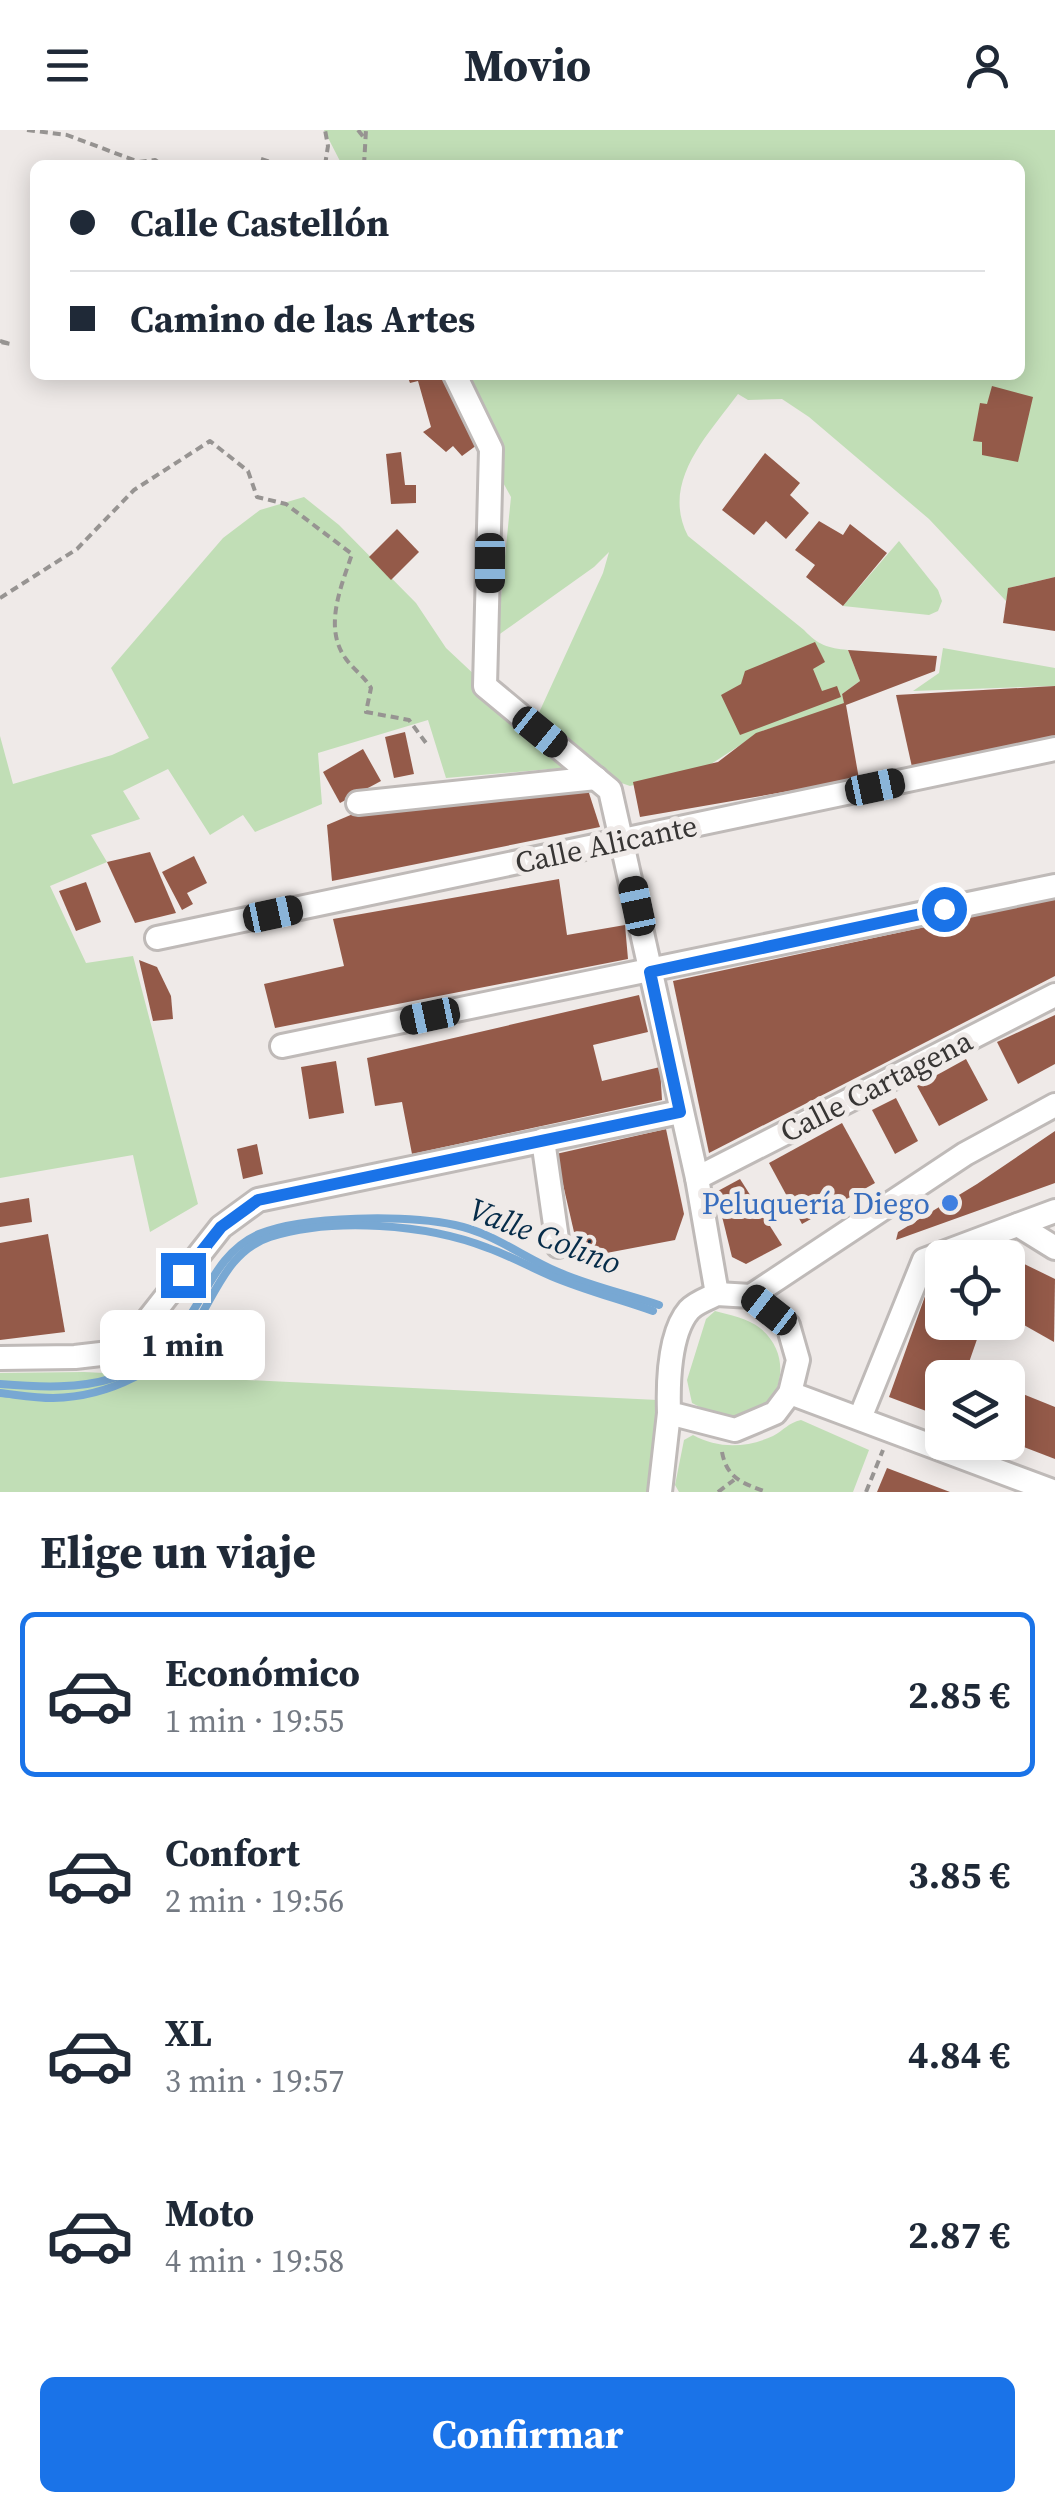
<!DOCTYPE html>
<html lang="es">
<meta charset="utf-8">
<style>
:root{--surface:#fff;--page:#f2f2f3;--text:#1f2937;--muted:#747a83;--line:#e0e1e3;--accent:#1a73e8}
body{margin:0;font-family:"Source Serif 4",serif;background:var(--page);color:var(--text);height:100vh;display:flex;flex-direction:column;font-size:38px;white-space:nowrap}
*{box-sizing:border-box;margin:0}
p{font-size:32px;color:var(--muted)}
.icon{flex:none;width:55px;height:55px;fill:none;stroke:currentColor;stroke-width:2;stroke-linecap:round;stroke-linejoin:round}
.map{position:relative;height:1362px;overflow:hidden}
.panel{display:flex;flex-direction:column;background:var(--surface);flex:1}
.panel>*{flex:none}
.top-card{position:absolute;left:30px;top:30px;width:995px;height:220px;border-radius:15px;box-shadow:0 5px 25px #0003;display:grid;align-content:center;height:220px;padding:0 40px;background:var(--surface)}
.tools{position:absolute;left:925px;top:1110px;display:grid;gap:20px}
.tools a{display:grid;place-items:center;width:100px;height:100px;border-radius:15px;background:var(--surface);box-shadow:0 5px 25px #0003;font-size:50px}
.end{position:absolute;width:45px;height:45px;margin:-22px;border:12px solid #1a73e8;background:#fff;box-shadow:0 0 0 5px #fff}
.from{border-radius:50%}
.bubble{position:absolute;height:70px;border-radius:15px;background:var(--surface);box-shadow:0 5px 25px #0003;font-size:32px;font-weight:700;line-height:70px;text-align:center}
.car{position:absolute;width:30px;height:60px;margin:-30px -15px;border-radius:12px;box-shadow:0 0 8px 2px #0007;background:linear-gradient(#222 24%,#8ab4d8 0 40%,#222 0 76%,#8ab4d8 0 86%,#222 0)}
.top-card b{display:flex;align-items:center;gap:35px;height:95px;font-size:38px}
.top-card b+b{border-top:2px solid var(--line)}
.top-card i{width:25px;height:25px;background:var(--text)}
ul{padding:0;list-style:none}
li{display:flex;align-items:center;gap:30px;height:165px;margin:0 20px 15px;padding:0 20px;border:5px solid transparent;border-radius:15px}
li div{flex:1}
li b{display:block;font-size:38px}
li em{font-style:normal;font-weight:700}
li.current{border-color:var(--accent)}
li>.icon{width:90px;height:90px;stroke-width:1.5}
h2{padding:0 40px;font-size:45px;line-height:120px}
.action{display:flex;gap:20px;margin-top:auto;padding:20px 40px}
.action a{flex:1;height:115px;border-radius:15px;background:var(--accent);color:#fff;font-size:40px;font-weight:700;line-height:115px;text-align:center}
header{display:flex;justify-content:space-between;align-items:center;height:130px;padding:0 40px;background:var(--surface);font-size:45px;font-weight:700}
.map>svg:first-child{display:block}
.green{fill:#c1deb6}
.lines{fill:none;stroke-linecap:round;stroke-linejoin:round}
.stream{stroke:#78a8d3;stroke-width:8}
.building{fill:#945a49}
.minor-casing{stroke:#bfbab8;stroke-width:28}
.path{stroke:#979492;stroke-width:4;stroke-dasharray:8 5;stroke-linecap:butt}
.minor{stroke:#fff;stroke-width:22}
.route{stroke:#1a73e8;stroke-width:12}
.shop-dot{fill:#3f7fe0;stroke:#efeae8;stroke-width:4}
.labels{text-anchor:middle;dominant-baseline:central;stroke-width:10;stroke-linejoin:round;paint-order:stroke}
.street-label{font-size:30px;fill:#373534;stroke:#efeae8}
.shop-label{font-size:30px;fill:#366cbe;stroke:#efeae8;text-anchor:end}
.water-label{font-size:32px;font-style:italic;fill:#062c49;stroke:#efeae8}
</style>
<header><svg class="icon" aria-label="menu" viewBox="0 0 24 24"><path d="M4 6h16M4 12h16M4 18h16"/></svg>Movio<svg class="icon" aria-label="person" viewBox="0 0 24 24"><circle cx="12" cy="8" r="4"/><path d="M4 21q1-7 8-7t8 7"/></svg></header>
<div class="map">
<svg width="1055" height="1362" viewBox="0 0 1055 1362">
<rect width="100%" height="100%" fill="#efeae8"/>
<g class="green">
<path d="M324,0h731v447l-46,11 -3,13 -77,-82 -120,-102 -27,-18 -34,1 -10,-6c-30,41 -78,88 -50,142l116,94c14,15 24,18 44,20l12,31 -18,13 3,11 -83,26 -54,35 -78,20 -17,-6 -76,-63 66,-144 6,-21 -15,15 -97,69 14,-139 -67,-122h576v-210h-678z"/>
<path d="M304,367l35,28 77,78 30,45 127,119 -127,11 -18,-58 -110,33 4,51 -67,28 -12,-17 -33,20 -42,-66 -45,22 17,28 -49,16 16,27 -57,24 36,77 47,-7 65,248 -48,28 -17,-77 -133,23v-442l13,48 99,-29 37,-17 -38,-70 112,-130 37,-28z"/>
<path d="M899,411l39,49 4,11 -4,10 -9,4 -86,-9z"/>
<path d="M943,518l112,20v18l-142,5 26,-18z"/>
<path d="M715,1181c15,4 32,7 45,17 42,34 14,101 -39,88 -10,-2 -20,-9 -29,-13l-5,-23 19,-61z"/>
<path d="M84,1242l574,28 -8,92h-650v-119z"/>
<path d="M801,1290l68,30 -16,42h-174l-4,-7 9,-45 9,-5c25,14 54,13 80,1 11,-6 15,-13 28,-16z"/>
</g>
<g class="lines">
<g class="stream">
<path d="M0,1254c84,7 150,4 196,-78 17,-29 31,-58 63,-72 45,-19 149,-19 196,-9 38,8 68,32 103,47 32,14 68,22 101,33"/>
<path d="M0,1263c18,2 36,5 53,5 55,-1 114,-29 144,-76 20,-32 33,-72 73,-85 63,-20 157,-13 218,11 22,8 42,19 63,28 33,14 68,23 102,35"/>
</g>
</g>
<g class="building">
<path d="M407,245h37l33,70 -15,11 -9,-10 -7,6 -23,-20 8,-5 -13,-46 -8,2z"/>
<path d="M992,256l41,11 -15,65 -36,-7v-13l-9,-1 7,-38 7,1z"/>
<path d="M401,322l4,33h11v18l-25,1 -5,-50z"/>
<path d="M765,323l35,30 -10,12 19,18 -23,26 -20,-18 -12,14 -32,-25z"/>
<path d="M819,391l24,14 7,-11 37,29 -44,53 -37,-29 9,-12 -20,-15z"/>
<path d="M397,399l22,23 -28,28 -22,-23z"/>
<path d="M1055,447v54l-52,-8 5,-35z"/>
<path d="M815,512l10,20 -12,7 9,22 15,-5 4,11 -101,38 -19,-40 20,-11 4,-13z"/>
<path d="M848,520l89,6 -2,15 -89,34 13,74 -219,38 -7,-35 85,-20 38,-29 88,-30 -2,-9 18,-13z"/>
<path d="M1055,556v50l-143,31 -16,-72z"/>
<path d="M405,602l9,42 -20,4 -9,-41z"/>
<path d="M363,619l18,32 -41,22 -17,-31z"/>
<path d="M588,660l12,37 -268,54 -5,-56 33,-14z"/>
<path d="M150,722l26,61 -41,10 -28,-61z"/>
<path d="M194,726l13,27 -20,10 6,11 -11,6 -20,-38z"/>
<path d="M559,749l8,56 58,-10 3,34 -353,69 -11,-44 80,-18 -11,-47z"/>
<path d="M86,752l15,40 -25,9 -17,-40z"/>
<path d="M1055,769v77l-346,177 -36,-172z"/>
<path d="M139,830l18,7 14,29 2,23 -20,2z"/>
<path d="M639,865l9,37 -55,13 9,36 58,-14 2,33 -250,54 -10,-52 -27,4 -8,-48z"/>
<path d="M1055,885v49l-37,20 -21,-42z"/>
<path d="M966,929l22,41 -49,26 -22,-40z"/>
<path d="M336,931l8,52 -35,6 -8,-52z"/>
<path d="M896,968l22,43 -23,13 -23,-44z"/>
<path d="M842,993l33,60 -73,41 -33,-61z"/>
<path d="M666,999l18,85 -9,26 -95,18 -24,-104z"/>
<path d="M1055,1001v52l-159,57 2,-8 79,-48z"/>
<path d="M257,1014l6,30 -20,5 -6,-30z"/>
<path d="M740,1049l42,66 -36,19 -14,-7 -16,-65z"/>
<path d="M29,1068l3,24 -32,5v-24z"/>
<path d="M48,1104l17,98 -65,8v-97z"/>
<path d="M1008,1126l47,23 -1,63 -46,-26z"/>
<path d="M942,1151v41h41l-17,49 16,7h-40v39l-53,-20 40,-112z"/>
<path d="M1008,1258l47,19v52l-47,-18z"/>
<path d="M887,1338l63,24h-73z"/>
</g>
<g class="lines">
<g class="minor-casing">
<g id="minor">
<path d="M455,245l36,74 -6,237 125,104 87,388 20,116"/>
<path d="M358,673l238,-25"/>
<path d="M157,808l898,-189"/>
<path d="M282,916l773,-160"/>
<path d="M543,1010l15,106"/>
<path d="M697,1048l358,-183"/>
<path d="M1018,1095l37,23"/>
<path d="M717,1164l34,2 37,29 10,35 -8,33 -15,20 -40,17 -66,-17c-1,-29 0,-80 20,-103 6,-7 20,-12 28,-16z"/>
<path d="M751,1166l214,-142 90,-49"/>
<path d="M0,1228l75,-1 43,-5 26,-27 77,-98 37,-27 422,-88"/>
<path d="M790,1263l265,99"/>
<path d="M860,1288l64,-158 131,-49"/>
<path d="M660,1362l9,-79"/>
</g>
</g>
<g class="path">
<path d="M27,0l40,5 72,27 16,-2 7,5"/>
<path d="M358,0l7,9"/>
<path d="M261,29l19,6"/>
<path d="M325,35l3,-19 -3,-16"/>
<path d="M364,35l2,-35"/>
<path d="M0,211l11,3 -11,-2"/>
<path d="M0,468l77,-49 57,-59 76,-49 38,30 9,26 29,7 66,50c-11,33 -29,74 -6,105 8,11 18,17 25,29l-5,24 43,8 17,23"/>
<path d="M722,1322c5,27 21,31 44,40"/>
<path d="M718,1362l16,-12"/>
<path d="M866,1362l17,-42"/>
</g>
<use href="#minor" class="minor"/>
</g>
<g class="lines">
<path class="route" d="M183,1145l38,-48 37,-27 422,-88 -30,-140 294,-63"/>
</g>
<circle class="shop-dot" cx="950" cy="1073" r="10"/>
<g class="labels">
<g class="street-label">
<text transform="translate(606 714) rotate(-12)">Calle Alicante</text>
<text transform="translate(876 956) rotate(-27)">Calle Cartagena</text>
</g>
<g class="shop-label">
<text x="930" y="1073">Peluquería Diego</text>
</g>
<g class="water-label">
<text transform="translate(545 1106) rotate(21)">Valle Colino</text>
</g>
</g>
</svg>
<div class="tools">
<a><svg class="icon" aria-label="locate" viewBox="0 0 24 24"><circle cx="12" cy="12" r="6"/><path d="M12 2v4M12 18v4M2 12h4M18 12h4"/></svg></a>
<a><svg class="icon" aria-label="layers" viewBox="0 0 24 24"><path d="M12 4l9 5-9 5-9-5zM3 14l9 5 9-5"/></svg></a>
</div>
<i class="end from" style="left:944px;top:779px"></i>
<i class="end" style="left:183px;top:1145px"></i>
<div class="bubble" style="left:100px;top:1180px;width:165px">1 min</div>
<i class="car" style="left:490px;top:433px;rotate:180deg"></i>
<i class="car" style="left:540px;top:602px;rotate:129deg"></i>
<i class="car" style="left:875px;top:657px;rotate:78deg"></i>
<i class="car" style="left:637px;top:776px;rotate:348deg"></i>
<i class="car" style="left:273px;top:784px;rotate:78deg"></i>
<i class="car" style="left:430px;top:886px;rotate:258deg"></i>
<i class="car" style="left:769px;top:1180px;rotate:308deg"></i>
<div class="top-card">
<b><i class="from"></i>Calle Castellón</b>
<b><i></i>Camino de las Artes</b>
</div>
</div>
<section class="panel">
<h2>Elige un viaje</h2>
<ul>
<li class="current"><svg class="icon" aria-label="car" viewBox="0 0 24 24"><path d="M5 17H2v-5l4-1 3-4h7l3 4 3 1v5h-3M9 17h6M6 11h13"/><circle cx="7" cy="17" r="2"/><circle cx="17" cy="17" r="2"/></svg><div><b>Económico</b><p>1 min · 19:55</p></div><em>2.85 €</em></li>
<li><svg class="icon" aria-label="car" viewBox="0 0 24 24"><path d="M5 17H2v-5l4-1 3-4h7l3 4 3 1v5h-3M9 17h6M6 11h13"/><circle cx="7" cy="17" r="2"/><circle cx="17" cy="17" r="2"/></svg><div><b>Confort</b><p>2 min · 19:56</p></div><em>3.85 €</em></li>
<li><svg class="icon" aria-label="car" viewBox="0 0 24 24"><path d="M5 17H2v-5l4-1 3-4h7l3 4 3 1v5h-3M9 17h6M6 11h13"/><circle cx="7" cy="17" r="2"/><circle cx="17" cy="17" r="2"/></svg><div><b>XL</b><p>3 min · 19:57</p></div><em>4.84 €</em></li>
<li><svg class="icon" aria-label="car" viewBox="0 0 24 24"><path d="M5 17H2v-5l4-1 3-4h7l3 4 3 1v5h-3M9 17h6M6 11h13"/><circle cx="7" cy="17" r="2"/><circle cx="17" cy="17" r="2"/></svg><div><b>Moto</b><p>4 min · 19:58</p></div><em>2.87 €</em></li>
</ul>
<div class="action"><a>Confirmar</a></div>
</section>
